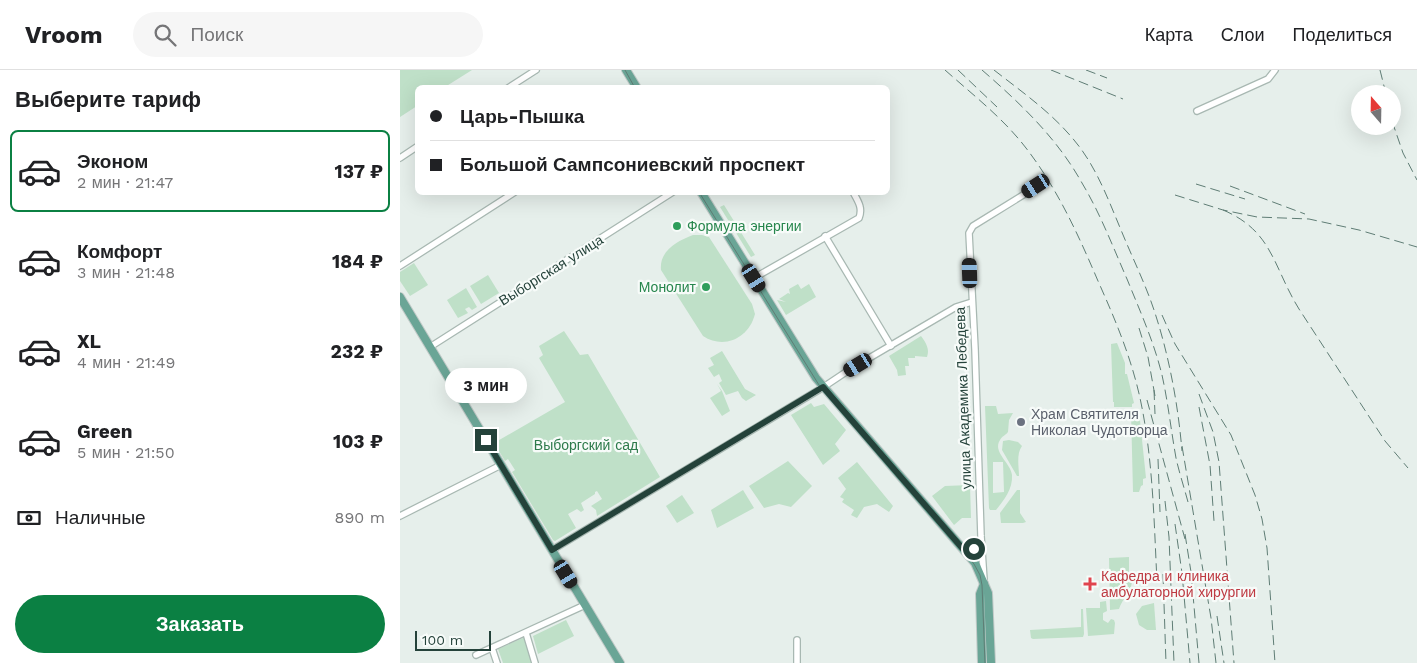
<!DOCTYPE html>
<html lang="ru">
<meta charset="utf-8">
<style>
:root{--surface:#fff;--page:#f6f6f6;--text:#202124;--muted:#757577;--line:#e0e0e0;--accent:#0b8043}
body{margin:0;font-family:"Work Sans",sans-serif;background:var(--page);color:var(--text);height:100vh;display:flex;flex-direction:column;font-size:19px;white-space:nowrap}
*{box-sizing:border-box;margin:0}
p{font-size:16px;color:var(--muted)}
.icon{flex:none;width:28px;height:28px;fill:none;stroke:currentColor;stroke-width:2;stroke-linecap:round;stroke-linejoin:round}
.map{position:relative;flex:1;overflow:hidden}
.side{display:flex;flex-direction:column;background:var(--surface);width:400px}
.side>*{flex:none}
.banner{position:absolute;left:15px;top:15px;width:475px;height:110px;border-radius:8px;box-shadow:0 5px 20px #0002;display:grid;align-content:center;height:110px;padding:0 15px;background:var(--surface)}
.needle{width:32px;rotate:340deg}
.controls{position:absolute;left:951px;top:15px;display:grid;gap:10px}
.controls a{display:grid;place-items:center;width:50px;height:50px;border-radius:50%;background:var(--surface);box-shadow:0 5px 20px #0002;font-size:25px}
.scale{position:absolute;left:15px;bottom:12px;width:76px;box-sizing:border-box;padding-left:5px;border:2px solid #24423a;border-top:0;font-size:14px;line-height:18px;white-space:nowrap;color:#24423a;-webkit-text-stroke:4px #f7fbf9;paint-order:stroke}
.end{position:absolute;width:22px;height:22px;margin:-11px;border:6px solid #24423a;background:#fff;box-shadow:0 0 0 2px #fff}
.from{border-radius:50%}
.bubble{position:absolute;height:35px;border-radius:18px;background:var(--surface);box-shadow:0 5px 20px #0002;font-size:16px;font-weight:700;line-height:35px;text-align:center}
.car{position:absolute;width:15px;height:30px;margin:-15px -8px;border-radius:6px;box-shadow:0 0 4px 1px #0007;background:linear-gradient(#222 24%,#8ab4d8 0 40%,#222 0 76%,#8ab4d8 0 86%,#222 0)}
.banner b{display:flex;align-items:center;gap:18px;height:48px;font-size:19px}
.banner b+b{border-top:1px solid var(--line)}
.banner i{width:12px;height:12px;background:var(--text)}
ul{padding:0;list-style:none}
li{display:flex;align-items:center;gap:15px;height:82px;margin:0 10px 8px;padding:0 5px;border:2px solid transparent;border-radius:8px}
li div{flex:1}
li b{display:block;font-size:19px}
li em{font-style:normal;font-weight:700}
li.on{border-color:var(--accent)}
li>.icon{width:45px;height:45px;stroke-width:1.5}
h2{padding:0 15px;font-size:22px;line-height:60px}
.pay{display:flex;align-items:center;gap:12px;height:55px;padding:0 15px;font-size:19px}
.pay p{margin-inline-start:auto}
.primary-button{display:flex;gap:10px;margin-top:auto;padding:10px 15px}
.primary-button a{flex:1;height:58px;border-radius:30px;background:var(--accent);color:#fff;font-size:20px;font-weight:700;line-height:58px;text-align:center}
header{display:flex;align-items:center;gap:30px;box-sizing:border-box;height:70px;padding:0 25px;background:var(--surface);border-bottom:1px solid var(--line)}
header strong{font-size:24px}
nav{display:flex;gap:28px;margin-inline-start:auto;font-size:18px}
.search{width:350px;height:45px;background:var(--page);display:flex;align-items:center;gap:12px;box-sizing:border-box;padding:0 18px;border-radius:28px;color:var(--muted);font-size:19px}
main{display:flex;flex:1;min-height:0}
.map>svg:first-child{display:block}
.green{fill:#bfe0c8;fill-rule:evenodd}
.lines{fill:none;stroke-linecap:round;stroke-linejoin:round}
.minor-casing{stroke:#a8b8b2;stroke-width:8}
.major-casing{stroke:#c2cac8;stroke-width:10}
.minor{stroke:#fff;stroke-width:5.5}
.major{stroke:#6aa596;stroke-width:8}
.tram{stroke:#5f7d75;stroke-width:1}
.rail{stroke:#5f7d75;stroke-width:1;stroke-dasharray:10 5;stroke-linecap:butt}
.route{stroke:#24423a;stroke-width:6}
.leisure-dot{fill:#2e9e5b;stroke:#f7fbf9;stroke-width:2}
.worship-dot{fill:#6b7280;stroke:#f7fbf9;stroke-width:2}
.health-dot{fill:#e0444e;stroke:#f7fbf9;stroke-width:2}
.labels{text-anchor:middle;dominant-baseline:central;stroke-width:4.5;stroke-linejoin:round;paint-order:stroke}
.leisure-label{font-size:14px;fill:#27864d;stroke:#f7fbf9;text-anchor:start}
.street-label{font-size:14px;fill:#24423a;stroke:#f7fbf9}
.worship-label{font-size:14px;fill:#5b616d;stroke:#f7fbf9;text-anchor:start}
.park-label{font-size:14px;fill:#2d7a4b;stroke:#f7fbf9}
.health-label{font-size:14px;fill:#be3a42;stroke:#f7fbf9;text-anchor:start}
</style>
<header>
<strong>Vroom</strong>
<div class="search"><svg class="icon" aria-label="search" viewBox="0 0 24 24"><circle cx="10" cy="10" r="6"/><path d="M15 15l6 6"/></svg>Поиск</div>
<nav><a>Карта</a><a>Слои</a><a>Поделиться</a></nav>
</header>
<main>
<section class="side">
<h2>Выберите тариф</h2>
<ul>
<li class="on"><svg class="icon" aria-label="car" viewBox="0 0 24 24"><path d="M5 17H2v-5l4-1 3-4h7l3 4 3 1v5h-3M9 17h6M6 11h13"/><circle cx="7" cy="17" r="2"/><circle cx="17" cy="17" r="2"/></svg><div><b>Эконом</b><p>2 мин · 21:47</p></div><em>137 ₽</em></li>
<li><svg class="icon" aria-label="car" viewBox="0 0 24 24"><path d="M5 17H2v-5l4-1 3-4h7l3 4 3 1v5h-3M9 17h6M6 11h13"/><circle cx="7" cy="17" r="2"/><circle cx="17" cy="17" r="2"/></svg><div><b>Комфорт</b><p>3 мин · 21:48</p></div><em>184 ₽</em></li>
<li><svg class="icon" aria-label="car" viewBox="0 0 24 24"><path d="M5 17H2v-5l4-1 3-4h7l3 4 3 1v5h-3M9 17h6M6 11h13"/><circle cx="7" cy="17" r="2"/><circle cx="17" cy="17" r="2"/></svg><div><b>XL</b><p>4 мин · 21:49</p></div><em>232 ₽</em></li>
<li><svg class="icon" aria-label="car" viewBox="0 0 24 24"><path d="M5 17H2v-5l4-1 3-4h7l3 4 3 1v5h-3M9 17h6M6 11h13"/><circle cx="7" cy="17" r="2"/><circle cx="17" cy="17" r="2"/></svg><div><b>Green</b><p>5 мин · 21:50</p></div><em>103 ₽</em></li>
</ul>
<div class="pay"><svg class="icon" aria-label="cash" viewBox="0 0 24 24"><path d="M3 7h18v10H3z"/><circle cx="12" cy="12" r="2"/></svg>Наличные<p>890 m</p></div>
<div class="primary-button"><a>Заказать</a></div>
</section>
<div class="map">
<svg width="1017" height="593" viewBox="0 0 1017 593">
<rect width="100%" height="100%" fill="#e6efeb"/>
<g class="green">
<path d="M0,0h72l-27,17 -27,1 -1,18 -17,11z"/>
<path d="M324,135l31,50 -4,2 -31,-50z"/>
<path d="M293,165h9l7,2 43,67 3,10c-6,24 -31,36 -52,22l-42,-66c-2,-19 16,-29 32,-35z"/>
<path d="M14,193l14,22 -18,11 -10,-15v-9z"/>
<path d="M88,205l11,18 -18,11 -11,-18z"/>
<path d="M398,214l3,5 8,-5 7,13 -30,18 -9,-15 9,2 -7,-3 9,-6 2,1 -1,-5z"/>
<path d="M66,218l11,19 -5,3 -3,-3 -4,2 3,4 -10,5 -11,-18z"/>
<path d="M164,261l16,24 8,-1 72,123 -63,39 -1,-6 -5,-4 11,-7 -5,-8 -2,1v2l-14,9 3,7 -3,2 -4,-3 -9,5 8,14 -21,13 -2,-1 -41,-68 3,-2 -7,-11 -3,2 -11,-18 71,-41 -26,-44 4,-3 -4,-9z"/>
<path d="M521,266c5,7 9,13 6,21l-12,-1v2h-7l1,8h-4l1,9 -8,1 -1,-6 -8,-14z"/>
<path d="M717,273l8,20v11h2l7,29 -2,1v3h-18v-5h-1l-2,-58z"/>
<path d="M322,281l23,38 11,6 -10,6 -4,-3 -4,-7 -12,4 -7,-12 3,-2 -3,-7 -5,3 -6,-9 6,-3 -4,-7z"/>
<path d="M317,314l5,7 8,20 -8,5 -12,-18 11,-7z"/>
<path d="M411,333l3,4 10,-3 22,26 -11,14 5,7 -17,14 -32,-50z"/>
<path d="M585,336h11l2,8 15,-1 -4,7 -1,12c-2,3 -6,4 -8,8 -8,12 11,23 12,35 1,14 -8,25 -16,35h-6l-1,-2zM593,392h10l1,30 -11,1z"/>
<path d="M731,341h8l7,67 -3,1v6l-2,1 -2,6h-6z"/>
<path d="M609,370l9,2 4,4c-6,8 -3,21 -3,30h-2l-15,-26 1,-9z"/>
<path d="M388,391l24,25 -21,21 -12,-3 -15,4 -15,-22z"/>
<path d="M457,392l36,44 -4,6 -12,-8 -13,3 -7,11 -6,-3 3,-5 -12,-8 2,-3 -4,-2 6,-8 -8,-11z"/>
<path d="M570,415l1,33h-9l-8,7 -22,-29 13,-10z"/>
<path d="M343,420l11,18 -37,20 -6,-18z"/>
<path d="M617,420h3v23l6,9 -3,1h-22l-1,-10z"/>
<path d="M282,425l12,18 -17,10 -11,-17z"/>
<path d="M729,487v23l3,2c-1,10 -10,17 -13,27l-9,1 -1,-52z"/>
<path d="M706,531l1,10 -4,2v7l5,3 3,-4 3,1 1,3 -1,11 -26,2 -2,-28h14v-6z"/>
<path d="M754,533l2,27h-9l-8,-5 -3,-11 6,-8z"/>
<path d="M681,539h2l1,25 -1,3 -50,2 -2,-1 -1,-8 51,-3z"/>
<path d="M166,550l8,16 -36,18 -5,-18z"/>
<path d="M123,568h2l8,25h-30l-5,-14z"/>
</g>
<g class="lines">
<g class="minor-casing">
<g id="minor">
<path d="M108,18l28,-18"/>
<path d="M797,41l71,-32 7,-9"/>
<path d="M0,88l18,-12"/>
<path d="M425,166l66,110"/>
<path d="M0,196l115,-74"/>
<path d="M354,208l105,-60c4,-10 -1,-17 -6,-26"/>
<path d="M30,277l243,-155"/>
<path d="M0,446l101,-51"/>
<path d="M563,479h11l7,-7"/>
<path d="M152,480l270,-162 27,-18 107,-63 16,-5"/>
<path d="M584,510l-3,-44 -6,-187 -6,-116 4,-7 63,-39"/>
<path d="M126,563l9,30"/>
<path d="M92,578l5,15"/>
<path d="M76,585l109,-50"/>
<path d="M397,593v-23"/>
</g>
</g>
<g class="major-casing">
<g id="major">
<path d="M226,0l11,18"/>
<path d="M301,122l115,186 159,185 13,30 3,70"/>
<path d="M0,227l220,366"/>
<path d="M582,593l-2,-69 4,-10"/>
</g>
</g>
<use href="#minor" class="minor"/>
<use href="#major" class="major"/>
<g class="tram">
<path d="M225,0l10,18"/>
<path d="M299,122l120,193 155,179 6,11 2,10 3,78"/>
</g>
<g class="rail">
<path d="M545,0c28,25 58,48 81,78 31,40 52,86 72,133 17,38 33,76 42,117 13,60 14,123 17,184"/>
<path d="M558,0l39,37"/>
<path d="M582,0c38,33 75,68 100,113 18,30 31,64 45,96 13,32 27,63 35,96 6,27 9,55 14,83 3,14 8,29 12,44"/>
<path d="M594,0c28,22 57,42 80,70 22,26 34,59 47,90 11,27 24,53 33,80 15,45 24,94 28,141"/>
<path d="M651,0l72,29"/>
<path d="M686,0l21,8"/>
<path d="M980,0l6,24"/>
<path d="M992,51l11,32 14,27"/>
<path d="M796,114l49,15"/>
<path d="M830,116l75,28"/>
<path d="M775,125l48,15 34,7 52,2 50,11 58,17"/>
<path d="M823,140c50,21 50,57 76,99l86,132 23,27"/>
<path d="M762,245l13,29 56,91 24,60 7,24 5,29 8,115"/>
<path d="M739,258l9,29 7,39"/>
<path d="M754,320l1,24"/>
<path d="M799,324l14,38 6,30 15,201"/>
<path d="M747,330l38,139"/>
<path d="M799,337l11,58 4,56"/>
<path d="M782,376l29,172 5,45"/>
<path d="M758,389l2,53"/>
<path d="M765,431l4,36 5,126"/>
<path d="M775,454l7,49 8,90"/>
<path d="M785,464l6,38 8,91"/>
<path d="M763,504l3,89"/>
<path d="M817,546l7,47"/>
</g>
</g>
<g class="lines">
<path class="route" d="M86,370l66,110 271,-163 140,162h11"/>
</g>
<g class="leisure-dot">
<circle cx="277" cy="156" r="5"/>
<circle cx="306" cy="217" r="5"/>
</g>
<circle class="worship-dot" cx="621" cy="352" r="5"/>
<path class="health-dot" d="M687.5 506.5h5v5h5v5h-5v5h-5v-5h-5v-5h5z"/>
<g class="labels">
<g class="leisure-label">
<text x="287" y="156">Формула энергии</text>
<text x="296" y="217" text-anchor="end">Монолит</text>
</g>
<g class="street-label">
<text transform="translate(151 200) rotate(-32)">Выборгская улица</text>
<text transform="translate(563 328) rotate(-92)">улица Академика Лебедева</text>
</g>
<g class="worship-label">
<text x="631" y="344">Храм Святителя<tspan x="631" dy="16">Николая Чудотворца</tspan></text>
</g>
<g class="park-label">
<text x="186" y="375">Выборгский сад</text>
</g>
<g class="health-label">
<text x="701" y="506">Кафедра и клиника<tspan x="701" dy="16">амбулаторной хирургии</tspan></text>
</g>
</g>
</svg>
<div class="controls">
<a><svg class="needle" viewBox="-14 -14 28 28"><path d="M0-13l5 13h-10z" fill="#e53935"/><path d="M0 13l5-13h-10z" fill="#757577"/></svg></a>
</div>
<div class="scale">100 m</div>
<i class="end from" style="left:574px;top:479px"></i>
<i class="end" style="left:86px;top:370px"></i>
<div class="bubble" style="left:45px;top:298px;width:82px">3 мин</div>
<i class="car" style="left:636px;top:116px;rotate:237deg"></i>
<i class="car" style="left:570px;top:203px;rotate:358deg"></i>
<i class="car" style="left:354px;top:208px;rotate:148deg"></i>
<i class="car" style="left:458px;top:295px;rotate:239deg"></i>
<i class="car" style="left:166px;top:504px;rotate:149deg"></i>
<div class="banner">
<b><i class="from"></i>Царь-Пышка</b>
<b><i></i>Большой Сампсониевский проспект</b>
</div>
</div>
</main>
